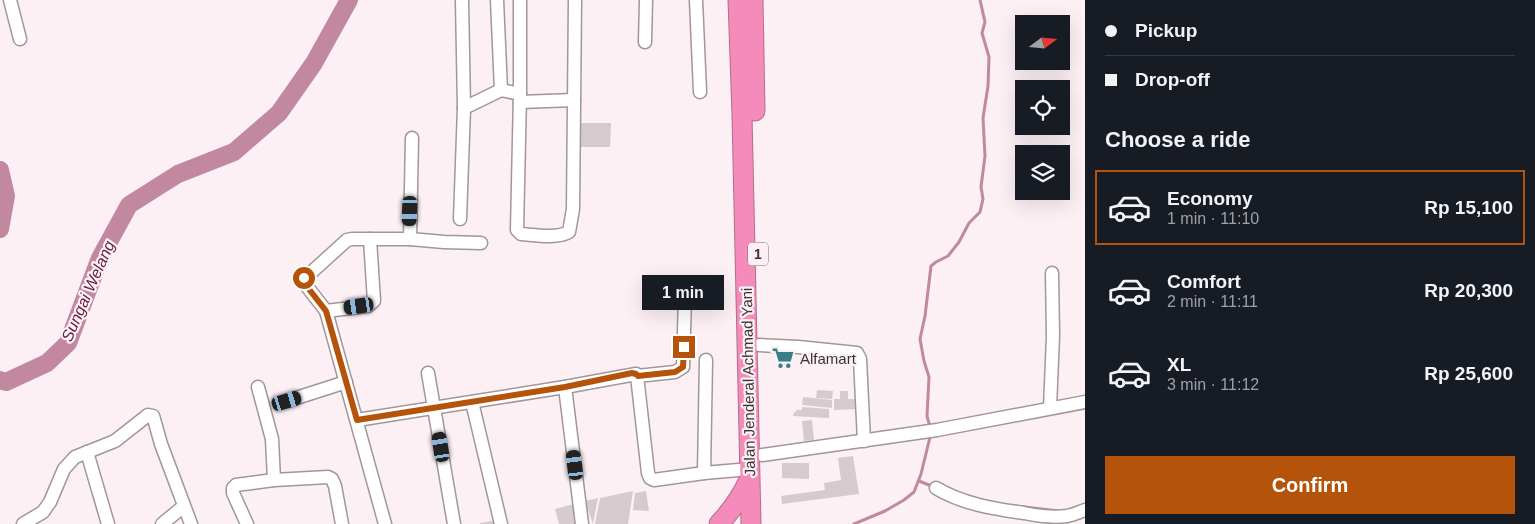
<!DOCTYPE html>
<meta charset="utf-8">
<style>
:root{--surface:#171b24;--page:#242831;--text:#f1f3f6;--muted:#9ea1a6;--line:#363941;--accent:#b45309}
body{margin:0;font-family:Arial,sans-serif;background:var(--page);color:var(--text);height:100vh;display:flex;flex-direction:column;font-size:19px;white-space:nowrap}
*{box-sizing:border-box;margin:0}
p{font-size:16px;color:var(--muted)}
.icon{flex:none;width:28px;height:28px;fill:none;stroke:currentColor;stroke-width:2;stroke-linecap:round;stroke-linejoin:round}
.map{position:relative;flex:1;overflow:hidden}
.details{display:flex;flex-direction:column;background:var(--surface);width:450px}
.details>*{flex:none}
.hud{display:grid;align-content:center;height:110px;padding:0 20px;background:var(--surface)}
.needle{width:32px;rotate:74deg}
.fabs{position:absolute;left:1015px;top:15px;display:grid;gap:10px}
.fabs a{display:grid;place-items:center;width:55px;height:55px;border-radius:0px;background:var(--surface);box-shadow:0 5px 20px #0002;font-size:25px}
.end{position:absolute;width:22px;height:22px;margin:-11px;border:6px solid #b45309;background:#fff;box-shadow:0 0 0 2px #fff}
.from{border-radius:50%}
.bubble{position:absolute;height:35px;border-radius:0px;background:var(--surface);box-shadow:0 5px 20px #0002;font-size:16px;font-weight:700;line-height:35px;text-align:center}
.car{position:absolute;width:15px;height:30px;margin:-15px -8px;border-radius:6px;box-shadow:0 0 4px 1px #0007;background:linear-gradient(#222 24%,#8ab4d8 0 40%,#222 0 76%,#8ab4d8 0 86%,#222 0)}
.hud b{display:flex;align-items:center;gap:18px;height:48px;font-size:19px}
.hud b+b{border-top:1px solid var(--line)}
.hud i{width:12px;height:12px;background:var(--text)}
ul{padding:0;list-style:none}
li{display:flex;align-items:center;gap:15px;height:75px;margin:0 10px 8px;padding:0 10px;border:2px solid transparent;border-radius:0px}
li div{flex:1}
li b{display:block;font-size:19px}
li em{font-style:normal;font-weight:700}
li.on{border-color:var(--accent)}
li>.icon{width:45px;height:45px;stroke-width:1.5}
h2{padding:0 20px;font-size:22px;line-height:60px}
.button{display:flex;gap:10px;margin-top:auto;padding:10px 20px}
.button a{flex:1;height:58px;border-radius:0px;background:var(--accent);color:#fff;font-size:20px;font-weight:700;line-height:58px;text-align:center}
main{display:flex;flex:1;min-height:0}
.map>svg:first-child{display:block}
.lines{fill:none;stroke-linecap:round;stroke-linejoin:round}
.stream{stroke:#c188a0;stroke-width:3}
.river{stroke:#c188a0;stroke-width:18}
.building{fill:#d5cace}
.minor-casing{stroke:#a1969a;stroke-width:15}
.highway-casing{stroke:#b36d8c;stroke-width:21}
.minor{stroke:#fff;stroke-width:12}
.highway{stroke:#f48bba;stroke-width:19}
.route{stroke:#b45309;stroke-width:6}
.labels{text-anchor:middle;dominant-baseline:central;stroke-width:4.5;stroke-linejoin:round;paint-order:stroke}
.shield{fill:#fcf0f4;stroke:#746c6f;stroke-width:1}
.shield-label{font-size:14px;font-weight:bold;fill:#393436}
.poi-label{font-size:15px;fill:#393436;stroke:#fcf0f4;text-anchor:start}
.street-label{font-size:15px;fill:#393436;stroke:#fcf0f4}
.water-label{font-size:16px;font-style:italic;fill:#642042;stroke:#fcf0f4}
</style>
<main>
<div class="map">
<svg width="1085" height="524" viewBox="0 0 1085 524">
<rect width="100%" height="100%" fill="#fcf0f4"/>
<g class="lines">
<g class="stream">
<path d="M930,427l-3,-11 2,-39 -5,-16 -4,-22 5,-23 6,-50 5,-4 12,-6 11,-14 10,-19 11,-11 3,-13 -2,-12 4,-31 -2,-38 5,-32 1,-29 -7,-24 3,-11 -5,-22"/>
<path d="M919,481l15,6"/>
<path d="M1015,506l44,5"/>
<path d="M854,524l31,-13 19,-11 10,-8 7,-18 10,-41"/>
</g>
<g class="river">
<path d="M0,170l6,26 -6,33"/>
<path d="M0,380l6,2 41,-19 21,-20 32,-85 29,-53 49,-31 56,-22 45,-39 35,-50 35,-63"/>
</g>
</g>
<g class="building">
<path d="M581,123h30l-1,24h-29z"/>
<path d="M817,390l16,1 -1,8 -16,-1z"/>
<path d="M840,391h8v8h10l1,10 -25,1v-11h6z"/>
<path d="M803,397l29,3v8l-30,-3z"/>
<path d="M802,407l27,2v9l-36,-2 1,-4h2v-2h6z"/>
<path d="M812,420l2,20 -10,1 -2,-20z"/>
<path d="M853,456l6,38 -77,10 -1,-8 44,-6 -1,-7 17,-3 -3,-22z"/>
<path d="M782,463h27v16l-27,-1z"/>
<path d="M633,491l-5,33h-33l5,-26z"/>
<path d="M646,491l3,20 -16,-1 2,-17z"/>
<path d="M598,498l-5,26 -8,-23z"/>
<path d="M578,503l1,21h-20l-4,-15z"/>
<path d="M497,520l1,4h-18v-1z"/>
</g>
<g class="lines">
<g class="minor-casing">
<g id="minor">
<path d="M10,0l10,39"/>
<path d="M497,0l4,90"/>
<path d="M696,0l4,92"/>
<path d="M645,42l1,-42"/>
<path d="M520,94v-94"/>
<path d="M520,102l54,-2"/>
<path d="M464,108l37,-18 19,4 -3,136 4,4c14,1 35,5 48,-2l4,-23 2,-209"/>
<path d="M460,219l4,-111 -2,-108"/>
<path d="M410,239l34,3 37,1"/>
<path d="M326,311l42,-5 6,-5 -4,-62"/>
<path d="M759,345l39,2 59,6 3,6 4,82"/>
<path d="M428,373l26,151"/>
<path d="M637,376l38,-4 8,-5 2,-71"/>
<path d="M258,387l14,52 2,41"/>
<path d="M565,387l17,137"/>
<path d="M287,401l59,-19"/>
<path d="M472,402l29,122"/>
<path d="M1050,408l3,-72 -1,-63"/>
<path d="M357,420l208,-33 71,-13 1,2 11,97 2,5 4,2 50,-7 46,-4"/>
<path d="M87,452l21,72"/>
<path d="M762,455l175,-25 148,-28"/>
<path d="M704,473l2,-113"/>
<path d="M936,488c27,16 58,21 88,25 14,3 28,5 43,3 6,-1 12,-4 18,-6"/>
<path d="M23,524l20,-12 7,-10 14,-33 11,-12 40,-16 33,-26 5,1 1,3 7,25 30,80"/>
<path d="M162,524l22,-18"/>
<path d="M247,524l-14,-31v-5l3,-3 38,-5 54,-3 4,2 3,7 7,38"/>
<path d="M385,524l-59,-213 -21,-27 -1,-5 43,-39 5,-1h58l2,-101"/>
</g>
</g>
<g class="highway-casing">
<g id="highway">
<path d="M738,0l4,115 9,409"/>
<path d="M753,0l2,111"/>
<path d="M719,524c13,-14 22,-27 30,-44"/>
</g>
</g>
<use href="#minor" class="minor"/>
<use href="#highway" class="highway"/>
</g>
<g class="lines">
<path class="route" d="M304,278l1,6 21,27 31,109 208,-33 67,-14 4,1 2,2 37,-4 8,-5 1,-20"/>
</g>
<defs>
<g id="supermarket-bare" transform="scale(1.725)"><path d="M-6-5.5h2.5l.6 2H6L4.5 2H-2.5L-4.4-4H-6ZM-1.5 3.2a1.3 1.3 0 1 0 .1 0ZM3 3.2a1.3 1.3 0 1 0 .1 0Z" fill="#377f85" stroke="#fcf0f4" stroke-width="2.5" paint-order="stroke"/></g>
</defs>
<g fill-rule="evenodd">
<use href="#supermarket-bare" x="783" y="358"/>
</g>
<g class="labels">
<rect class="shield" x="748" y="242.5" width="20" height="23" rx="4"/>
<g class="shield-label">
<text x="758" y="254">1</text>
</g>
<g class="poi-label">
<text x="800" y="358">Alfamart</text>
</g>
<g class="street-label">
<text transform="translate(748 382) rotate(-91)">Jalan Jenderal Achmad Yani</text>
</g>
<g class="water-label">
<text transform="translate(88 291) rotate(-66)">Sungai Welang</text>
</g>
</g>
</svg>
<div class="fabs">
<a><svg class="needle" viewBox="-14 -14 28 28"><path d="M0-13l5 13h-10z" fill="#e53935"/><path d="M0 13l5-13h-10z" fill="#9ea1a6"/></svg></a>
<a><svg class="icon" aria-label="locate" viewBox="0 0 24 24"><circle cx="12" cy="12" r="6"/><path d="M12 2v4M12 18v4M2 12h4M18 12h4"/></svg></a>
<a><svg class="icon" aria-label="layers" viewBox="0 0 24 24"><path d="M12 4l9 5-9 5-9-5zM3 14l9 5 9-5"/></svg></a>
</div>
<i class="end from" style="left:304px;top:278px"></i>
<i class="end" style="left:684px;top:347px"></i>
<div class="bubble" style="left:642px;top:275px;width:82px">1 min</div>
<i class="car" style="left:410px;top:211px;rotate:182deg"></i>
<i class="car" style="left:359px;top:306px;rotate:262deg"></i>
<i class="car" style="left:287px;top:401px;rotate:73deg"></i>
<i class="car" style="left:441px;top:447px;rotate:351deg"></i>
<i class="car" style="left:575px;top:465px;rotate:353deg"></i>
</div>
<section class="details">
<div class="hud">
<b><i class="from"></i>Pickup</b>
<b><i></i>Drop-off</b>
</div>
<h2>Choose a ride</h2>
<ul>
<li class="on"><svg class="icon" aria-label="car" viewBox="0 0 24 24"><path d="M5 17H2v-5l4-1 3-4h7l3 4 3 1v5h-3M9 17h6M6 11h13"/><circle cx="7" cy="17" r="2"/><circle cx="17" cy="17" r="2"/></svg><div><b>Economy</b><p>1 min · 11:10</p></div><em>Rp 15,100</em></li>
<li><svg class="icon" aria-label="car" viewBox="0 0 24 24"><path d="M5 17H2v-5l4-1 3-4h7l3 4 3 1v5h-3M9 17h6M6 11h13"/><circle cx="7" cy="17" r="2"/><circle cx="17" cy="17" r="2"/></svg><div><b>Comfort</b><p>2 min · 11:11</p></div><em>Rp 20,300</em></li>
<li><svg class="icon" aria-label="car" viewBox="0 0 24 24"><path d="M5 17H2v-5l4-1 3-4h7l3 4 3 1v5h-3M9 17h6M6 11h13"/><circle cx="7" cy="17" r="2"/><circle cx="17" cy="17" r="2"/></svg><div><b>XL</b><p>3 min · 11:12</p></div><em>Rp 25,600</em></li>
</ul>
<div class="button"><a>Confirm</a></div>
</section>
</main>
